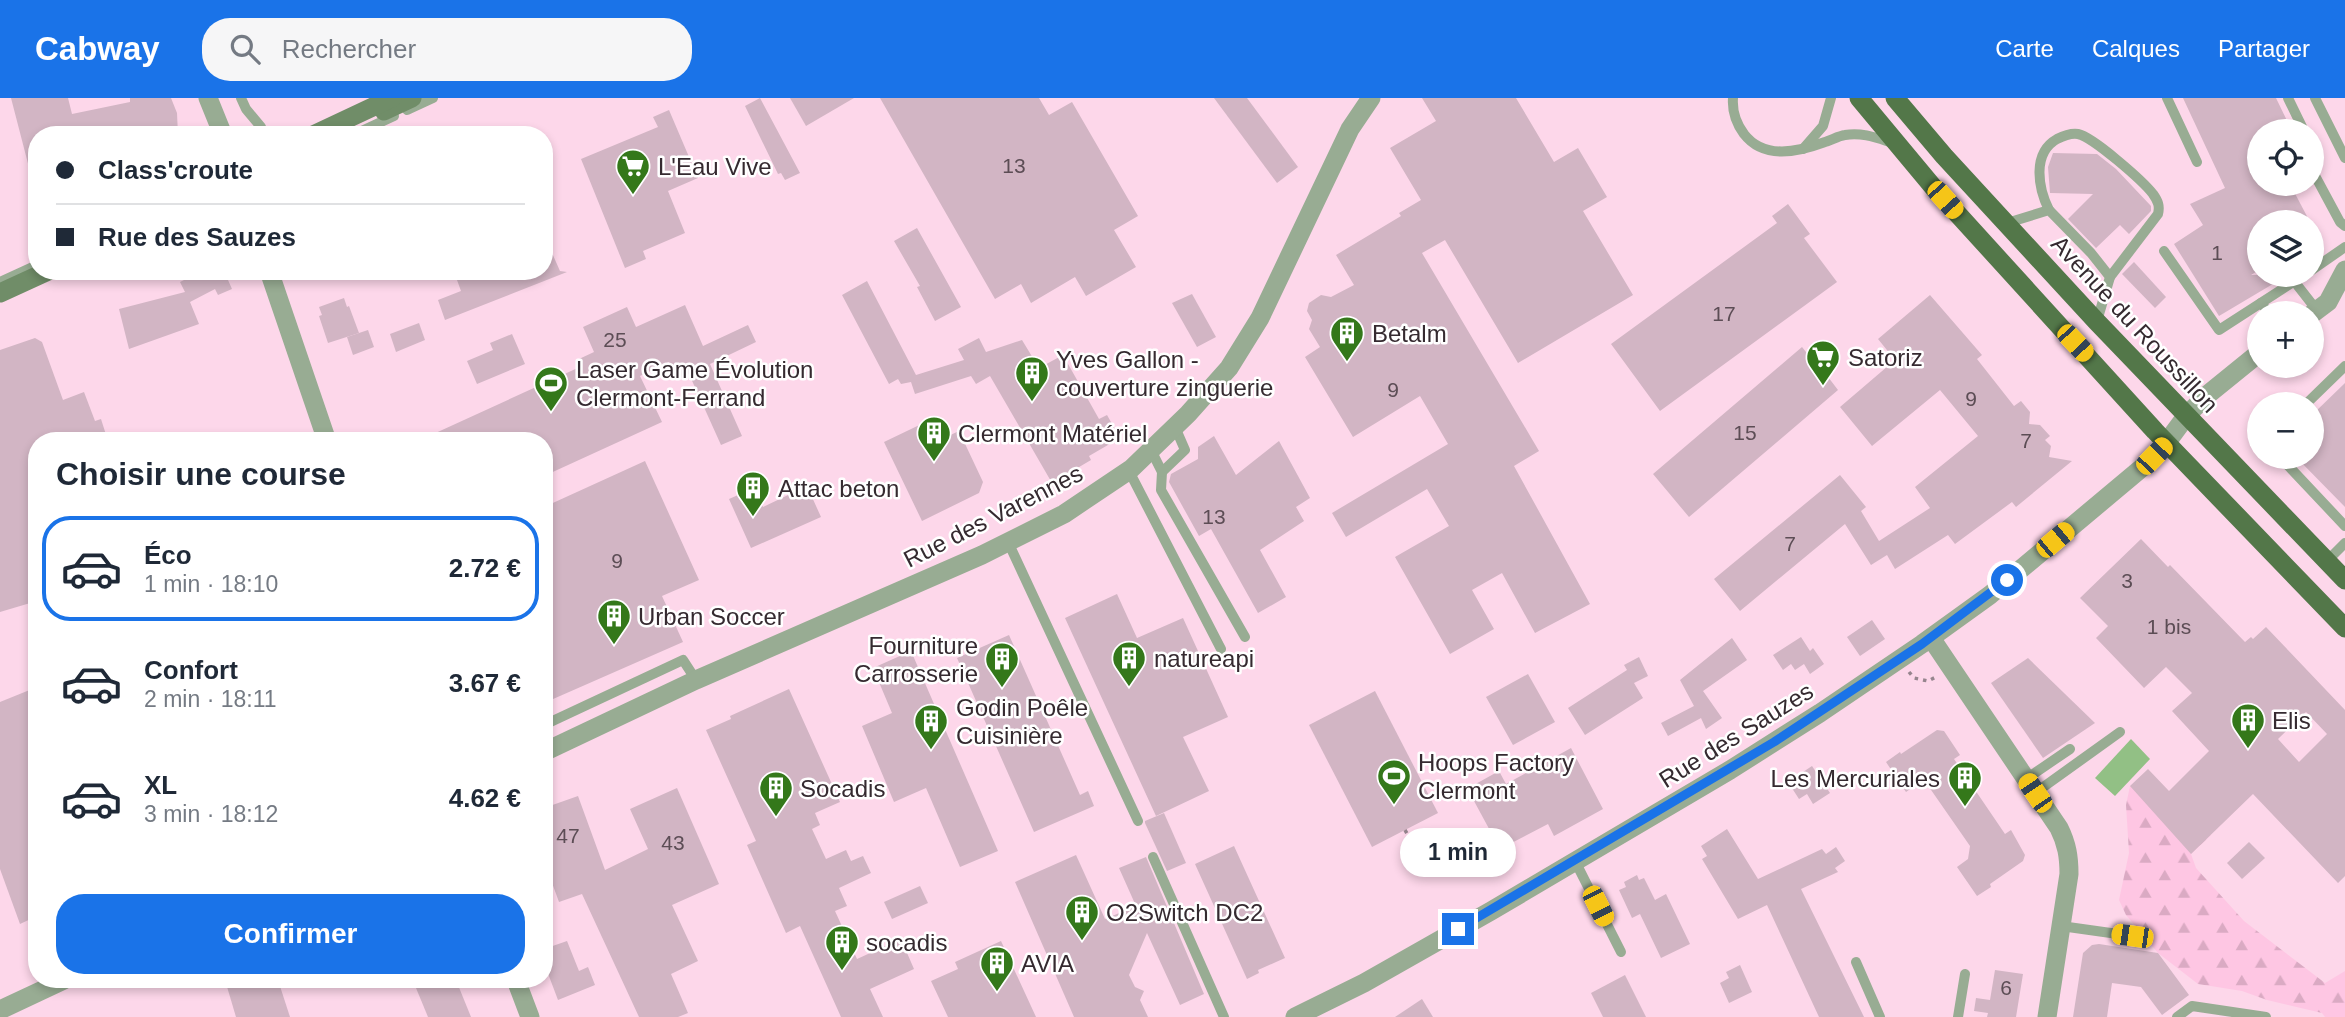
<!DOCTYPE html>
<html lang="fr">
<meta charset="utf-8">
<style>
:root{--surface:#fff;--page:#f6f6f7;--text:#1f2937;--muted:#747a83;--line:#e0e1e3;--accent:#1a73e8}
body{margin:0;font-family:Arial,sans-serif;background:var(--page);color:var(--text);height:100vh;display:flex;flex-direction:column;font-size:26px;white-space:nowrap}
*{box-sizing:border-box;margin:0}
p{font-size:23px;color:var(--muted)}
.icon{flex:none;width:38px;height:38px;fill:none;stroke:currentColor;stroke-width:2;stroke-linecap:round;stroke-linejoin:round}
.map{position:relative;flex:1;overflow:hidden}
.sheet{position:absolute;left:28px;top:334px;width:525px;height:556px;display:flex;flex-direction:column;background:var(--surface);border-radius:28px;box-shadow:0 4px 10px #0003}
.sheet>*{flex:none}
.guide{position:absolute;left:28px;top:28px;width:525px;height:154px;border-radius:28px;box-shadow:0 4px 10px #0003;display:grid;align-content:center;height:154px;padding:0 28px;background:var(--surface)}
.buttons{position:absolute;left:2247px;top:21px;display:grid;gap:14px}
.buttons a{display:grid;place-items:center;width:77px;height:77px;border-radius:50%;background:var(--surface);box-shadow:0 4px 10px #0003;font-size:35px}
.end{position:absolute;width:32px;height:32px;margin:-16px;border:9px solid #1a73e8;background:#fff;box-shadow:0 0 0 4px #fff}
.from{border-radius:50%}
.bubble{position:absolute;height:49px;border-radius:24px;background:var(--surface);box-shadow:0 4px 10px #0003;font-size:23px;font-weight:800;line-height:49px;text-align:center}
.car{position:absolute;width:21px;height:42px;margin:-21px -10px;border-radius:9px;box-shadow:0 0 5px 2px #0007;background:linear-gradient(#f5c518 24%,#345 0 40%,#f5c518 0 76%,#345 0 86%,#f5c518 0)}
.guide b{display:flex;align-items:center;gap:24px;height:66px;font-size:26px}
.guide b+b{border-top:2px solid var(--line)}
.guide i{width:18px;height:18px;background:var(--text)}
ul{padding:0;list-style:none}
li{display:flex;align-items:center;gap:21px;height:105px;margin:0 14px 10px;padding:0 14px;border:4px solid transparent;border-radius:28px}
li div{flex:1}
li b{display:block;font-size:26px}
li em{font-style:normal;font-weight:800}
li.on{border-color:var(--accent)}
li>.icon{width:63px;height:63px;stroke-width:1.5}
h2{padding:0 28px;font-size:32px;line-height:84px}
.cta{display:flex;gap:14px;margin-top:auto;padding:14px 28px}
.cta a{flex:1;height:80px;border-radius:28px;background:var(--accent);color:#fff;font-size:28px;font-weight:800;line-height:80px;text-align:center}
header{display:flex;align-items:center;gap:42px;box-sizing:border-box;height:98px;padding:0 35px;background:var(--accent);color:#fff}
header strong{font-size:33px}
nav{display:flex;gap:38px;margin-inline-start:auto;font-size:24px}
.search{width:490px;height:63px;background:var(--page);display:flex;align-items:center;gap:18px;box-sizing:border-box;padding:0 24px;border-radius:28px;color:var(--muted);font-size:26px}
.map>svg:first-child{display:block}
.built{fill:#fdd7ea;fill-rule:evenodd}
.forest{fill:url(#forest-firs)}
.water{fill:#92c085}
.building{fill:#d2b5c4;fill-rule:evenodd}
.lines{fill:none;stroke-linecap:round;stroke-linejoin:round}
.path{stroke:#96858e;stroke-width:3.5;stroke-dasharray:3.5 5;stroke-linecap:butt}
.service{stroke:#98ac93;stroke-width:10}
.minor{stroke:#98ac93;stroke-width:19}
.tertiary{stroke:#98ac93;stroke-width:19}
.secondary{stroke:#708d68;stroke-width:19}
.primary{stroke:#537749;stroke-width:19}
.route{stroke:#1a73e8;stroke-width:9}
.labels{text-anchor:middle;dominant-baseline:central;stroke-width:5;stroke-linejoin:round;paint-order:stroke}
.number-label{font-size:21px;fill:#5c4d55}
.poi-label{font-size:24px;fill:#352a30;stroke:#fff;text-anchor:start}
.street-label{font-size:24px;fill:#352a30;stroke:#fff}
</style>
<header>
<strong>Cabway</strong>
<div class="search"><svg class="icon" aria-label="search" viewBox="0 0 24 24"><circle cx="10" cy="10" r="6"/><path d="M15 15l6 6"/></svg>Rechercher</div>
<nav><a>Carte</a><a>Calques</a><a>Partager</a></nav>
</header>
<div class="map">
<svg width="2345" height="919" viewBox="0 0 2345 919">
<defs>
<pattern id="forest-firs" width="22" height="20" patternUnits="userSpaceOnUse" patternTransform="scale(1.75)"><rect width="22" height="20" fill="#fec6e3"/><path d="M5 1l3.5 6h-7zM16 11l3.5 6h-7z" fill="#daaac3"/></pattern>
</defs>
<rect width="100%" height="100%" fill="#fbe3ef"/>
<path class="built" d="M0,0h2345v919h-2345zM2259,33h53v53h-53zM37,37h507v136h-507zM2259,124h53v53h-53zM2259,215h53v53h-53zM2259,306h53v53h-53zM37,343h507v539h-507z"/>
<path class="forest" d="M2130,688l38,5 43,44 -20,19 5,14 48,53 81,62 20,-12v46h-20l-3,-4 -55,-13 -25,-9 -44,-7 -40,-31 -32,-38 -7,-15 10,-47 -3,-48z"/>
<path class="water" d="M2131,641l19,20 -35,37 -20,-18z"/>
<g class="building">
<path d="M11,0h57l4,16 58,-12v-4h41l6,15 1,22h-141v43l-5,1z"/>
<path d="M760,0l40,75 -15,7 -4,-7 -3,1 -33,-68z"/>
<path d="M790,0h64l-48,28z"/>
<path d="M880,0h159l10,17 23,-13 66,114 -24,14 22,37 -50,29 -11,-19 -44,26 -10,-19 -26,15z"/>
<path d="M1214,0h33l51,69 -21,16z"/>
<path d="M1422,0h94l38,64 24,-14 29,49 -24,14 50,84 -115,68 -73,-123 -23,13 117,198 -25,15 76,138 -55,29 -33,-60 -30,17 22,39 -44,25 -55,-97 54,-31 -22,-37 -81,48 -14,-24 116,-69 -28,-48 -67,41 -48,-80 15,-10 -11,-18 3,-9 -5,-9 2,-8 12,-8 10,2 23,-12 -18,-30 65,-39 -2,-3 22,-13 -31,-52 46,-27z"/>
<path d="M2183,0h93l16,33h-33v53h31l20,38h-51v48l-8,5h37l-69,41 -45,-72 29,-19 -13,-21 35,-16z"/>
<path d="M669,12l29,68 -30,13 17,42 -42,18 3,8 -21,9 -44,-109 77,-32 -5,-10z"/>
<path d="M2053,55l44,1 19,15 35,37v5l-22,23 -9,-9 -24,23 -28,-29 25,-25 -43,-1 -2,-26z"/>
<path d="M1788,106l22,30 -6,4 33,44 -177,129 -49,-67 166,-121 -5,-7z"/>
<path d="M917,130l44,79 -26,14 -18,-34 3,-1 -26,-45z"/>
<path d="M544,137l16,36 7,1 -122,48 -7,-20 23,-9 -4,-11 5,-1 -3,-8h85z"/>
<path d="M2134,164l32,35 -11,11 -33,-34z"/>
<path d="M202,173h22l8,18 -14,6 -3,-6 -25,13 9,22 -70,25 -10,-40 66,-17 -5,-10z"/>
<path d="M867,183l49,94 48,-15 -6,-11 21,-11 7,14 36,-12 17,28 24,-13 36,64 8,-4 13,23 -31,18 2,4 -39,23 -62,-107 -14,8 -5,-8 -56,18 -4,-12 -10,2 -3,-5 -9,5 -47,-89z"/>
<path d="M1192,196l24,43 -19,10 -25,-44z"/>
<path d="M1930,197l52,60 -5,4 37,47 7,-5 9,11 -1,12 11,1 10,11 -5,4 6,6 -2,11 23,4 -56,46 -4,-5 -57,42 -7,-9 -53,34 -8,-14 -16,10 -26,-41 -105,87 -26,-32 126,-104 26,32 -5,4 18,30 51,-33 -15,-21 63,-51 -38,-46 -68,56 -32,-39 55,-47 -17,-21z"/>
<path d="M344,200l3,9 2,-1 10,27 -31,10 -9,-27 3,-1 -3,-8z"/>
<path d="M685,207l18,41 45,-21 8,17 -46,22 32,72 -21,9 -32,-71 -12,6 -8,-18 -29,14 22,46 -118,54v-35h-126l164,-75 -3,-7 15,-7 -11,-25 44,-20 9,20z"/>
<path d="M419,225l6,17 -29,12 -6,-18z"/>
<path d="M368,232l6,17 -21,8 -6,-18z"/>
<path d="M512,236l13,30 -48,20 -10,-23 26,-11 -3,-7z"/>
<path d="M35,240l7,4 21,58 21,-8 11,29 6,-2 7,22h-71v160l-37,11v-262z"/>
<path d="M1802,249l4,5h3l29,38 -149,127 -36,-43z"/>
<path d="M2345,285v124l-49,-50h16v-42z"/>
<path d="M934,320l10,20 15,-7 24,51 -4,11 -57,28 -38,-79z"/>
<path d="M1214,338l22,39 43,-34 31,57 -14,9 8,14 -44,29 26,47 -28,16 -47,-84 -12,7 -30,-54 2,-8 27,-15v-12z"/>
<path d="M645,363l54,119 -37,16 21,46 -139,61v-196z"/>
<path d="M807,388l14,31 -70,31 -22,-49 25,-11 9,19z"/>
<path d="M2141,441l27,28 2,-2 75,77 6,-5 2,2 13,-12 79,83v166l-7,7 -85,-89 -62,60 -61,-68 18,-17 21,22 40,-40 -37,-40 20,-18 -26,-26 -22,21 -48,-50 12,-12 -28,-28zM2306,614l21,22 -28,28 -21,-23z"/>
<path d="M1117,496l20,44 46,-20 45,99 -45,20 26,54 -53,25 -91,-198z"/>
<path d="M1872,522l13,19 -25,17 -13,-19z"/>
<path d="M1009,537l71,160 8,-4 6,15 -60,26 -77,-174z"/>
<path d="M1801,539l9,14 3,-3 11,16 -14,10 -6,-10 -9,6 -4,-6 -8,6 -10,-15z"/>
<path d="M1732,540l15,22 -44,31 19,27 -16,11 -5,-11 -33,18 -7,-13 33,-17 -14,-26z"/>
<path d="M911,553l87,200 -38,16 -34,-79 -32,14 -32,-76 30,-13 -19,-45z"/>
<path d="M1639,559l9,19 -14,7 9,15 -58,37 -17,-27 59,-38 -3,-5z"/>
<path d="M2028,560l67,65 -52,35 -52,-75z"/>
<path d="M1528,576l27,48 -42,23 -27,-48z"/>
<path d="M37,589v229l-17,8 -20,-55v-167z"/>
<path d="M789,591l51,113 -25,11 5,12 -8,4 14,30 20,-9 5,11 12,-5 8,17 -32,15 8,18 -12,5 22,48 44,-20 13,30 -44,20 13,28h-42l-41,-91 -14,7 -39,-88 9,-4 -50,-111 25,-11 -1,-3z"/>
<path d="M1375,593l63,122 -66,34 -63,-122z"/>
<path d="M1937,632l7,1 16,24 -6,4 51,75 6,-4 14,25 -2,6 -33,23 1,3 -14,9 -20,-29 11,-8 2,-13 -41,-59 -12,-3 -11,8 -20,-30 14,-10 1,2z"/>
<path d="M1571,650l32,61 -49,27 -6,-12 -48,25 -26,-48 4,-3 -6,-12 27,-15 7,13z"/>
<path d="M1812,668l18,27 -17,11 -6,-10 -8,5 -11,-17z"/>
<path d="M677,690l42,96 -47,21 26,56 -27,13 17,39 -10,4h-39l-57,-123 -23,8 -15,-41v-53l34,-12 27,74 43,-21 -18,-40z"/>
<path d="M1164,715l22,50 -19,8 -22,-48v-2z"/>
<path d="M1727,731l31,50 64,-30 4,5 10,-7 9,14 -10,7 3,4 -37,17 63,128h-45l-52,-112 -29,14 -36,-60 5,-3 -6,-10z"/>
<path d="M2249,744l16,16 -23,21 -15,-16z"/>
<path d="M1234,748l51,112 -27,12 1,3 -12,6 -52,-115z"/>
<path d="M1076,757l29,64 31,-13 -17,-38 27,-11 58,137 -24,11 -33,-72 -18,42 6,12 9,4 -4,9 8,17h-74l-59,-135z"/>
<path d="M1637,777l2,5 5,-2 11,22 11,-6 24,50 -29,14 -21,-44 -8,4 -13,-28 7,-3 -2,-5z"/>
<path d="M920,788l8,17 -36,16 -8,-17z"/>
<path d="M567,843l12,30 9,-4 7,18 -37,15 -14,-37v-14z"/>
<path d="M1001,843l35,76h-88l-17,-36 27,-12 -3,-7z"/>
<path d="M2099,846l59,9 31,42 -27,20 -21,-28 -29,-4 -5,34h-34l10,-64 9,-8z"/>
<path d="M1740,867l12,27 -23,11 -9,-20 9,-5 -3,-6z"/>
<path d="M1995,872l28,4 -7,43h-29l1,-4 -14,-2 2,-13 14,2z"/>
<path d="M1625,877l21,42h-43l-12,-24z"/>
<path d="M225,882h53l12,37h-54z"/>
<path d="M435,882h21l15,37h-43l-12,-29z"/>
<path d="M1422,901l11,18h-38z"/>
</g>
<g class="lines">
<g class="path">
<path d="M1909,574l5,6 14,3 8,-4"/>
<path d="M1405,732l14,24 22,9"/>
</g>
<g class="service">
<path d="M241,0l5,11 15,18"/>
<path d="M1733,0c-1,13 3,25 11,36 20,26 54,18 81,8 7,-2 13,-6 20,-7 17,-3 32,3 48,8"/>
<path d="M2167,0l30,64"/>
<path d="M2288,0l16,33"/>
<path d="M2315,0l30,60"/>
<path d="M407,12l26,-12"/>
<path d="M353,37l41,-19"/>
<path d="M1803,51l20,-23 8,-28"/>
<path d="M2312,72l28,52 5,4"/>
<path d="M2049,112c-11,-22 -17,-57 8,-71 6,-3 15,-6 21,-5 15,3 65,47 75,60 5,7 7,12 5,20l-48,63"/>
<path d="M2007,125l42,-13 42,43 19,24 -13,44"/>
<path d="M2164,153l55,79 85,-55"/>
<path d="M2312,172l33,-23"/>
<path d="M2294,183l18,23"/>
<path d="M0,184l37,-17"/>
<path d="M2261,205l8,10"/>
<path d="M2306,306l39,-38"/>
<path d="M1151,352l11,22 -1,18 84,147"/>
<path d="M2280,359l65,69"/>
<path d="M1129,373l92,178"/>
<path d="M1162,374l23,-22 -10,-23"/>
<path d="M1008,444l130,279"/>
<path d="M2327,463l18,-18"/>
<path d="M544,627l139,-65 13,20"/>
<path d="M2026,681l44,-30"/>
<path d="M2035,695l85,-61"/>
<path d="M1153,759l71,160"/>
<path d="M1575,763l46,91"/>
<path d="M2061,828l71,10"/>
<path d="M1856,864l24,55"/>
<path d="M1958,919l7,-43"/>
<path d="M2177,919l15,-11 74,11"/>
</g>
<g class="minor">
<path d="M208,0l15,37"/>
<path d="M269,173l58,170"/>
<path d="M1931,540l128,190c8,16 10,29 10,46l-22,143"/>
<path d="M544,654l152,-72 286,-125 82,-41 67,-45 57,-55 41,-46 31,-50 90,-189 21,-31"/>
<path d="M516,882l14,37"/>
<path d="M0,912l64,-30"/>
<path d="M1295,919l69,-34 127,-72 239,-141 90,-57 102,-69 68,-49 154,-129 23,-24"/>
</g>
<g class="tertiary">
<path d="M2312,216l16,-12 17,-32"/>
<path d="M2167,344l20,-27 19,-19 53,-43"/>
</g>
<g class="secondary">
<path d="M384,13l28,-13"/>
<path d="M313,37l79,-37"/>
<path d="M0,195l48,-22"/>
</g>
<g class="primary">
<path d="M1859,0l75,90 221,243 190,197"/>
<path d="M1895,0l49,58 153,166 248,258"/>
</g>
</g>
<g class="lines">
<path class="route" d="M1458,831l316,-187 148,-98 85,-64"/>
</g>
<defs>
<g id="supermarket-pin" transform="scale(1.75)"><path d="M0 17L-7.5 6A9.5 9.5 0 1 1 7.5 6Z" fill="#34781a" stroke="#fff"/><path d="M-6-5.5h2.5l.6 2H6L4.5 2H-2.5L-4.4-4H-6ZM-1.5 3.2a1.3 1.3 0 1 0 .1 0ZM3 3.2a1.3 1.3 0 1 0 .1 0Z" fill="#fff"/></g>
<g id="building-pin" transform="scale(1.75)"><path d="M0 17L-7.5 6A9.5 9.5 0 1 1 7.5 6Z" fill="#34781a" stroke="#fff"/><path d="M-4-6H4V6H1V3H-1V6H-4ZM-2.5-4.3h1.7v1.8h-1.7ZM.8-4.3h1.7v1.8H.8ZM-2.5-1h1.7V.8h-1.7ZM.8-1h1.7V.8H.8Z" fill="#fff"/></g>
<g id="stadium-pin" transform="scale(1.75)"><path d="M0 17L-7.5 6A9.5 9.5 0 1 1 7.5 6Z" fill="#34781a" stroke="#fff"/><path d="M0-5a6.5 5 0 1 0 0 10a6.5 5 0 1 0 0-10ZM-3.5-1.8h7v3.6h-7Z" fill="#fff"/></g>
</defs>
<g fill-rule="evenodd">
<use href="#supermarket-pin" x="633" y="68"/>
<use href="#building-pin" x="1347" y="235"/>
<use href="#supermarket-pin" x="1823" y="259"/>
<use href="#building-pin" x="1032" y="275"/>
<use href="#stadium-pin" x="551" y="285"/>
<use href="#building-pin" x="934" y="335"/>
<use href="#building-pin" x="753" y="390"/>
<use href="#building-pin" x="614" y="518"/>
<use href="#building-pin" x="1129" y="560"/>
<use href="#building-pin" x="1002" y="561"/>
<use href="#building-pin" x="2248" y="622"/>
<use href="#building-pin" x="931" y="623"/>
<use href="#stadium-pin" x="1394" y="678"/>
<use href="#building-pin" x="1965" y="680"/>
<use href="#building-pin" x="776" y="690"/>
<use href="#building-pin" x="1082" y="814"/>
<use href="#building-pin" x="842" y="844"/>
<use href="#building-pin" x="997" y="865"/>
</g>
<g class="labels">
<g class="number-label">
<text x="1014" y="67">13</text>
<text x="2217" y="154">1</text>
<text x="1724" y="215">17</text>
<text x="615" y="241">25</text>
<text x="1393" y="291">9</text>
<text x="1971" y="300">9</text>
<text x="1745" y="334">15</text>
<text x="2026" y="342">7</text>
<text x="1214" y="418">13</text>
<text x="1790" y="445">7</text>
<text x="617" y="462">9</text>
<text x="2127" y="482">3</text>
<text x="2169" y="528">1 bis</text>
<text x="568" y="737">47</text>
<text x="673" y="744">43</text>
<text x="2006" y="889">6</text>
</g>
<g class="poi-label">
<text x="658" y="68">L'Eau Vive</text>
<text x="1372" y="235">Betalm</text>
<text x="1848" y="259">Satoriz</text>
<text x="1056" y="261">Yves Gallon -<tspan x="1056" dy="28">couverture zinguerie</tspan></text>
<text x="576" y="271">Laser Game Évolution<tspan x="576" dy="28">Clermont-Ferrand</tspan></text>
<text x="958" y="335">Clermont Matériel</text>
<text x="778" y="390">Attac beton</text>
<text x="638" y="518">Urban Soccer</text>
<text x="978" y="547" text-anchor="end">Fourniture<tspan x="978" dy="28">Carrosserie</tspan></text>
<text x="1154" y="560">natureapi</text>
<text x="956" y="609">Godin Poêle<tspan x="956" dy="28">Cuisinière</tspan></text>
<text x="2272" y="622">Elis</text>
<text x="1418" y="664">Hoops Factory<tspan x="1418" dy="28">Clermont</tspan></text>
<text x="1940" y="680" text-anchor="end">Les Mercuriales</text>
<text x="800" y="690">Socadis</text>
<text x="1106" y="814">O2Switch DC2</text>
<text x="866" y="844">socadis</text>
<text x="1021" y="865">AVIA</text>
</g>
<g class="street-label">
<text transform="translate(2135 226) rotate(47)">Avenue du Roussillon</text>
<text transform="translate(993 418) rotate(-27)">Rue des Varennes</text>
<text transform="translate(1736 637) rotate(-32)">Rue des Sauzes</text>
</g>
</g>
</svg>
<div class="buttons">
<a><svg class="icon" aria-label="locate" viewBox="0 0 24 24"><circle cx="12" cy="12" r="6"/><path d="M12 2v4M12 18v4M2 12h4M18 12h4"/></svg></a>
<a><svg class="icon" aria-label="layers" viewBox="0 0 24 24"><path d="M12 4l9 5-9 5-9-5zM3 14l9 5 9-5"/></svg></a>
<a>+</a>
<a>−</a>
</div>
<i class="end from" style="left:2007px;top:482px"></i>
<i class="end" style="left:1458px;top:831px"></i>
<div class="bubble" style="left:1400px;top:730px;width:116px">1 min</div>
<i class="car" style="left:1945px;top:102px;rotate:138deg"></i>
<i class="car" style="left:2075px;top:245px;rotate:137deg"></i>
<i class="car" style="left:2154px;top:358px;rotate:44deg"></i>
<i class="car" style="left:2055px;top:442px;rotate:50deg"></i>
<i class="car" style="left:2035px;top:695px;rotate:326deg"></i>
<i class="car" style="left:1598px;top:808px;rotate:153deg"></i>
<i class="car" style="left:2132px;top:838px;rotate:278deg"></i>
<div class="guide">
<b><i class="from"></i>Class'croute</b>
<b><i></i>Rue des Sauzes</b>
</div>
<section class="sheet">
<h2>Choisir une course</h2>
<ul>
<li class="on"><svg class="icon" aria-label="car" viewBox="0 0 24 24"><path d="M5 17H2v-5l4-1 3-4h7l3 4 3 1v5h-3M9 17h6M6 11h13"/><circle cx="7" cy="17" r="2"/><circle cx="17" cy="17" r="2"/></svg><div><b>Éco</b><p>1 min · 18:10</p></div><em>2.72 €</em></li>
<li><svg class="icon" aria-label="car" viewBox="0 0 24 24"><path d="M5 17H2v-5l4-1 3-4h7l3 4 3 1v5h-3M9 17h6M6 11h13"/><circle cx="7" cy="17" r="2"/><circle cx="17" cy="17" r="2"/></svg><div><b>Confort</b><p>2 min · 18:11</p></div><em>3.67 €</em></li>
<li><svg class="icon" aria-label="car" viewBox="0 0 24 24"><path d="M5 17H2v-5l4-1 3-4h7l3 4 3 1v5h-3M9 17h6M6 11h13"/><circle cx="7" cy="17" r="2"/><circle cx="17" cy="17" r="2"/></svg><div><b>XL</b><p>3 min · 18:12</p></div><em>4.62 €</em></li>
</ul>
<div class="cta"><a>Confirmer</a></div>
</section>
</div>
